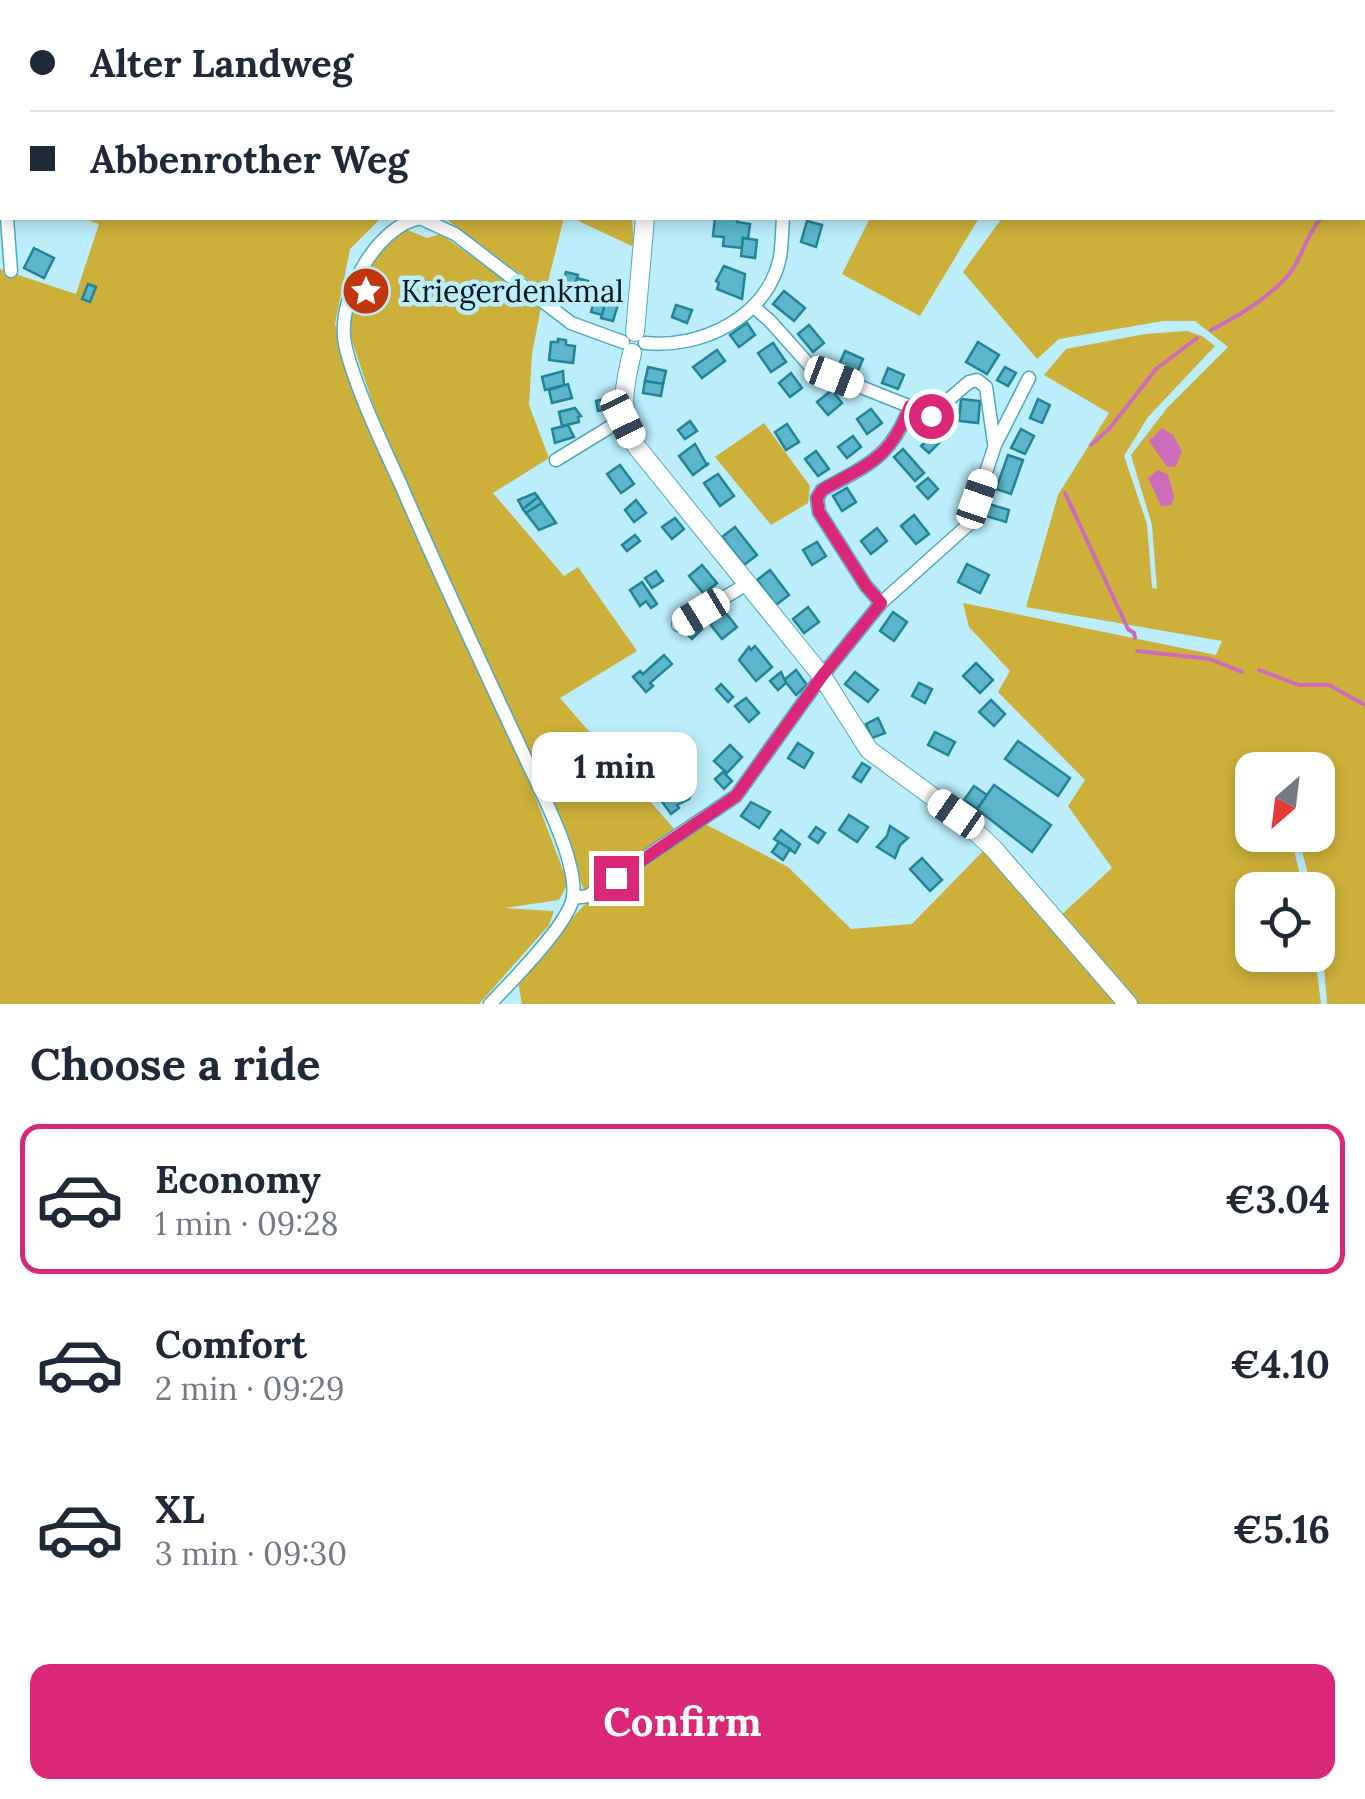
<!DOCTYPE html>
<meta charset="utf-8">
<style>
:root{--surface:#fff;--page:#f2f2f3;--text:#1f2937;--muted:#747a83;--line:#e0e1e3;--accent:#db2777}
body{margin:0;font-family:Lora,serif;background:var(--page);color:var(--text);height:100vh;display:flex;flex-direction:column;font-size:38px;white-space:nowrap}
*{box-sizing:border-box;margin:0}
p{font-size:32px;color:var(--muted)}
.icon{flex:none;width:55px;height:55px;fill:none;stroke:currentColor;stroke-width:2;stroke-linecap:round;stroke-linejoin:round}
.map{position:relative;height:1004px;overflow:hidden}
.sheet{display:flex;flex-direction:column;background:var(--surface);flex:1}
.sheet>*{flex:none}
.banner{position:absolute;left:0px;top:0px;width:1365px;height:220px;box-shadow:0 5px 15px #0003;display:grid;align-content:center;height:220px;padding:0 30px;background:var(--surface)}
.needle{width:65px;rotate:208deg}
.fabs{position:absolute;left:1235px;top:752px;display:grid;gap:20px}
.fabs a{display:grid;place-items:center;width:100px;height:100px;border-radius:20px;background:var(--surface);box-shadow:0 5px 15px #0003;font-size:50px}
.end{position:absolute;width:45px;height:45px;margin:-22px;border:12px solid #db2777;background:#fff;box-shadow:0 0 0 5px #fff}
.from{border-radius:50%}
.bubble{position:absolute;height:70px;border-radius:20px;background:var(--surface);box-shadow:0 5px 15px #0003;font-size:32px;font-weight:800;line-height:70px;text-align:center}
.car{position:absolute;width:30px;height:60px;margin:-30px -15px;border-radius:12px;box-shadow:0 0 8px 2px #0007;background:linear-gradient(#fff 24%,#345 0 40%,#fff 0 76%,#345 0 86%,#fff 0)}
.banner b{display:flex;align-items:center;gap:35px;height:95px;font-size:38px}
.banner b+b{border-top:2px solid var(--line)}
.banner i{width:25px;height:25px;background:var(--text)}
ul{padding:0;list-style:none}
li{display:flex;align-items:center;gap:30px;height:150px;margin:0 20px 15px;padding:0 10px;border:5px solid transparent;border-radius:20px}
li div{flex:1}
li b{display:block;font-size:38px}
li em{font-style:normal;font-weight:800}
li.current{border-color:var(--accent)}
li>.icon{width:90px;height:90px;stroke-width:1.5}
h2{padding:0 30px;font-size:45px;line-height:120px}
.button{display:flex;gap:20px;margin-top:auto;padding:20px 30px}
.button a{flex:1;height:115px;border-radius:20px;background:var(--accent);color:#fff;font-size:40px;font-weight:800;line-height:115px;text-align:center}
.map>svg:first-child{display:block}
.green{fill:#cdb03a}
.water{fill:#cc6bba}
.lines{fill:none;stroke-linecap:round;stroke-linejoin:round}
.stream{stroke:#cc6bba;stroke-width:4}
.building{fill:#5db6cb;stroke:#228498;stroke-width:2.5}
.minor-casing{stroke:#4faabe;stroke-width:15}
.tertiary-casing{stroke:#4faabe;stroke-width:20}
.minor{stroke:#fff;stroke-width:12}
.tertiary{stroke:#fff;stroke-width:18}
.route{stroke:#db2777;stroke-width:12}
.labels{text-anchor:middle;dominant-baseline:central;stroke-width:9;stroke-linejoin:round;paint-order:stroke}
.poi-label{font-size:30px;fill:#00191f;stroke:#bbedfa;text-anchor:start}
</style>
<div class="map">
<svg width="1365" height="1004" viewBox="0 0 1365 1004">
<rect width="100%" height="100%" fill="#bbedfa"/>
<g class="green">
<path d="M1081,0h284v1004h-38l-9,-114h-6l-14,-55h20v-65h-47l-3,-7 1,7h-17v65h38l14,55h-52v65h63l6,49h-187l-74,-88 52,-48 -44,-62 17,-26 -87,-88 12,-21 -41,-44 -6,-24 253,52 6,-14 -196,-34 32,-112 51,-82 -65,-38 22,-26 79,-15 42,-3 15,5 13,10 -67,71 -24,39 23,68 5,64 5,1 -5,-64 -21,-70 36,-47 61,-61 -33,-26h-32l-104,18 -22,20 -74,-87 39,-54h360v-216h-281z"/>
<path d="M82,218h299l-31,31 -15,75 30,92 147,330 11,-3 -143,-318 -35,-105 10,-14 24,-13 -17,-38 31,-31 34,14 14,-4 100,73 -9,47 -3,51 20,53 -56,35 71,83 14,-9 59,84 -77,47 116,133 -91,62 -43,-113 -11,6 37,97 -9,17 -54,8 49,3 -5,14 -70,79h-479v-735l76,25 23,-70z"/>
<path d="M445,218h119l-19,75z"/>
<path d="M572,218h60l2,29z"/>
<path d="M870,218h109l-59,98 -78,-42z"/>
<path d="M764,423l46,63 -2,17 -37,22 -56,-68z"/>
<path d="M703,823l85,44 63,62 61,-5 74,-76 133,156h-597l-4,-22 12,-19 61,-65z"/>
</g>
<g class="water">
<path d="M1162,428l11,7 9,16 -6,15 -9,1 -18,-26z"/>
<path d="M1158,470l10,5 6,21 -2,9 -11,1 -13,-28z"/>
</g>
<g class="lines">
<g class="stream">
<path d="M1345,2l1,-2"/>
<path d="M1211,330c26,-13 68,-38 83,-63 10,-17 14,-34 27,-49"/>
<path d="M1091,445l19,-17 46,-59 41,-31"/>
<path d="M1065,493l63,136 6,4 1,5"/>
<path d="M1137,651l73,8 32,13"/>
<path d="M1259,670l40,15h30l36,20"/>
</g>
</g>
<g class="building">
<path d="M715,218h22v4l13,2 -2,15 -5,-1v10l-20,-2 1,-9 -11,-1z"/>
<path d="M807,221l15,4 -6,22 -15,-5z"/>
<path d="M743,238l14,2 -2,18 -14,-2z"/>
<path d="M34,248l20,10 -10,20 -20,-10z"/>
<path d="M724,266l21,8 -3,25 -25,-10 2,-6 -3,-2z"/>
<path d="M566,272l12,3 -6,21 -11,-3z"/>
<path d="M577,278l11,3 -5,21 -11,-3z"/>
<path d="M88,284l8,3 -6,15 -8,-3z"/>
<path d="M597,291l11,3 -6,21 -11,-3z"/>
<path d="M784,291l21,17 -11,13 -21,-17z"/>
<path d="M607,298l12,3 -6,20 -12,-3z"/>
<path d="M676,305l16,5 -5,13 -15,-6z"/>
<path d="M747,323l8,12 -16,12 -9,-12z"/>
<path d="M809,325l15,18 -11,9 -15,-18z"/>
<path d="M558,339l8,1v5l9,1 -2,17 -24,-3 2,-18h7z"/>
<path d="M978,342l21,13 -12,19 -21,-12z"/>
<path d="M773,343l13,19 -15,10 -13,-19z"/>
<path d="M717,350l8,11 -23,17 -9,-11z"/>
<path d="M845,351l18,8 -6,14 -18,-8z"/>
<path d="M648,367l18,4 -3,13 -18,-3z"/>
<path d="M1005,367l11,6 -8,13 -11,-6z"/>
<path d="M888,368l16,7 -6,14 -16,-6z"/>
<path d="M563,371l1,14 -19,5 -3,-13z"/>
<path d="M791,373l11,15 -12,9 -11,-14z"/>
<path d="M645,381l18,3 -2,12 -18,-3z"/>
<path d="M568,384l4,14 -20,5 -3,-13z"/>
<path d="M832,390l10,13 -14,12 -11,-13z"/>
<path d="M607,398l2,10 -11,3 -2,-10z"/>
<path d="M961,399l19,2 -2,22 -19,-2z"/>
<path d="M1038,399l12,6 -8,18 -12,-5z"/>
<path d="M575,408l6,8 -3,1 1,5 -17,4 -3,-14z"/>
<path d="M871,409l11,14 -15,11 -10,-15z"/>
<path d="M690,421l7,10 -12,8 -7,-9z"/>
<path d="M787,424l12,18 -13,8 -11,-18z"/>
<path d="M568,425l6,12 -19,6 -3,-14z"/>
<path d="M1021,429l13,7 -9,18 -14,-6z"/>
<path d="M934,434l7,7 -12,12 -8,-7z"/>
<path d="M853,436l8,11 -14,11 -9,-11z"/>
<path d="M695,444l12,21 2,-2 -16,12 -14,-19z"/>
<path d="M903,449l21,24 -9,8 -21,-24z"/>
<path d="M816,451l13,18 -11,7 -13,-17z"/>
<path d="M1008,455l15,5 -12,34 -15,-5z"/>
<path d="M620,465l14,19 -13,9 -14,-19z"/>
<path d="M718,474l16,22 -14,10 -16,-23z"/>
<path d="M928,478l10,11 -10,10 -11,-12z"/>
<path d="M847,488l9,14 -14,9 -9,-15z"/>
<path d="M535,493l3,4 -15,12 -5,-9z"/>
<path d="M538,497l4,6 -16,10 -3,-4z"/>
<path d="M636,500l10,13 -12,9 -9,-12z"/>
<path d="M542,503l14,20 -17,7 -13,-17z"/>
<path d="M989,504l20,6 -3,12 -20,-6z"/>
<path d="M914,515l15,19 -13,10 -15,-18z"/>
<path d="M675,518l9,11 -12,10 -10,-12z"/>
<path d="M735,527l22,28 -13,10 -22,-28z"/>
<path d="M877,528l10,13 -16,13 -10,-13z"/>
<path d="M635,535l5,6 -13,10 -5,-6z"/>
<path d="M817,542l9,14 -14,9 -9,-15z"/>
<path d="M967,564l22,11 -9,18 -22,-11z"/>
<path d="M702,565l15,18 -13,11 -15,-18z"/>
<path d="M770,570l19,25 -13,10 -19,-25z"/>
<path d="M656,571l7,10 -11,7 -7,-10z"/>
<path d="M642,582l15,22 -6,4 -5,-7 -6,5 -10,-16z"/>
<path d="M808,607l11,15 -15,11 -11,-14z"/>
<path d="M725,612l12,15 -15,12 -12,-15z"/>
<path d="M893,612l14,10 -13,19 -14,-10z"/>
<path d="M694,622l8,7 -10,10 -8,-8z"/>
<path d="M755,646l17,21 -16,14 -17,-21 10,-13 2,3z"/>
<path d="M664,655l8,9 -22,19 3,3 -7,6 -13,-15 7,-6 3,3z"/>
<path d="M976,663l17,17 -13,13 -17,-17z"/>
<path d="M796,670l11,15 -11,10 -12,-15z"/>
<path d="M781,672l5,11 -8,7 -8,-9z"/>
<path d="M855,672l23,18 -10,12 -23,-18z"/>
<path d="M919,683l13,6 -7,14 -13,-7z"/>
<path d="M721,684l12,13 -5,5 -12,-13z"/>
<path d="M746,698l13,15 -10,9 -14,-16z"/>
<path d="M991,700l14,14 -11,12 -15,-14z"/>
<path d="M878,718l7,15 -13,5 -6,-14z"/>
<path d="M935,732l20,10 -7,13 -20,-10z"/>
<path d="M1018,741l52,37 -12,18 -53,-37z"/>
<path d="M798,743l15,10 -9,15 -16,-10z"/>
<path d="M730,745l12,12 -15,16 -13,-12z"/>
<path d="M862,763l8,5 -9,14 -8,-5z"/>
<path d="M723,772l9,9 -8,8 -9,-10z"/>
<path d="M666,774l7,8 11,-1 8,11 -3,7 -12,6 2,3 -8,6 -10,-14 8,-5 -11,-14z"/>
<path d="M994,785l57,40 -19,27 -55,-43z"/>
<path d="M974,786l13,9 -10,14 -13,-9z"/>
<path d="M751,802l19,10 -11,16 -18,-12z"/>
<path d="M849,815l19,12 -11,15 -18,-12z"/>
<path d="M890,826l18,12 -8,7 -5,13 -18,-11 10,-11z"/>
<path d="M816,827l9,6 -7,10 -9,-6z"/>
<path d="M781,830l19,14 -5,9 -21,-14z"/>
<path d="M779,842l11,7 -7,11 -11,-8z"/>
<path d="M922,858l20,22 -12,11 -20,-22z"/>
</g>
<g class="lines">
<g class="minor-casing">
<g id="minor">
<path d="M72,2v-2"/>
<path d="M0,59l2,1"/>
<path d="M7,218l4,53"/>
<path d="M420,218l35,16 116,89 52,19"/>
<path d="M421,218c-45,7 -85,82 -76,126 9,41 38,102 56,141 39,91 81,180 123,270 16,35 54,105 49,142 -3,26 -63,86 -83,107"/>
<path d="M755,308l15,13 41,46 120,48 38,-33 8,-2 9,7 8,56"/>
<path d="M645,343c56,6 123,-26 135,-86 2,-12 2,-27 3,-39"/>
<path d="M556,460l67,-41"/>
<path d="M881,603l-15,-17 -47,-74 -2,-14 5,-8c46,-25 68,-32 88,-83"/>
<path d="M678,625l69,-41"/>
<path d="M573,898l15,-2 148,-100 86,-120 59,-73 88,-79 26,-79 34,-67"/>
</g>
</g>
<g class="tertiary-casing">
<g id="tertiary">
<path d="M581,0l1,2"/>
<path d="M635,332l10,-114"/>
<path d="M632,353c-9,38 -13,57 4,93l186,230 47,74 87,64 37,34 135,156"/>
</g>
</g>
<use href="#minor" class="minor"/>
<use href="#tertiary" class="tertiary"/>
</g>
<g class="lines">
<path class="route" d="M616,878l120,-82 86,-120 59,-73 -15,-17 -47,-74 -2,-14 5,-8c47,-26 68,-31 88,-84l21,10"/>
</g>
<defs>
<g id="sight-disc" transform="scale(2.5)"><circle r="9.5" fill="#bf3611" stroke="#bbedfa"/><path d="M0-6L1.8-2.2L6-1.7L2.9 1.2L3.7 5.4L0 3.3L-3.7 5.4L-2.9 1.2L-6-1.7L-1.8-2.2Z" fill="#fff"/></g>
</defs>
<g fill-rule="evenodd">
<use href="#sight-disc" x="366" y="291"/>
</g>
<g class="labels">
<g class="poi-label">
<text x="401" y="291">Kriegerdenkmal</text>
</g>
</g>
</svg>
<div class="fabs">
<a><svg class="needle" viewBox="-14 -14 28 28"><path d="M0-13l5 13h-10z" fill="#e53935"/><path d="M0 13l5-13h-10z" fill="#747a83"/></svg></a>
<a><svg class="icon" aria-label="locate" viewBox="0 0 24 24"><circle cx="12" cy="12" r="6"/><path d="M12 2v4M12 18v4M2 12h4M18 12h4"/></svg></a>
</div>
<i class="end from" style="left:931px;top:416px"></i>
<i class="end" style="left:616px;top:878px"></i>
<div class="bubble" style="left:532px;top:732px;width:165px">1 min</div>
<i class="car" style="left:834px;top:377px;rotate:111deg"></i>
<i class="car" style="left:623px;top:419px;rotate:154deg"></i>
<i class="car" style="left:977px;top:499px;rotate:19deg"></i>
<i class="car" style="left:701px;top:612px;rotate:239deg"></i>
<i class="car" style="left:956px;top:814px;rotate:305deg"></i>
<div class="banner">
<b><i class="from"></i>Alter Landweg</b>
<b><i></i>Abbenrother Weg</b>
</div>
</div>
<section class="sheet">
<h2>Choose a ride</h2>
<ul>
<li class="current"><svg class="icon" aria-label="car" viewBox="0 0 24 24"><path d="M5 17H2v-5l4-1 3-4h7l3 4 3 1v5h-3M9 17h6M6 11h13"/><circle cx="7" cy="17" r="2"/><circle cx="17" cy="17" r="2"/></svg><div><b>Economy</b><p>1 min · 09:28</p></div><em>€3.04</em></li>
<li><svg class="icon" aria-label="car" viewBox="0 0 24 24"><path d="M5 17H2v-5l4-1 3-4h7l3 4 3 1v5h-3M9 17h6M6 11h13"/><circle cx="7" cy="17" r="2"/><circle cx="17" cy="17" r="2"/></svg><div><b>Comfort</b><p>2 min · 09:29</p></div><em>€4.10</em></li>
<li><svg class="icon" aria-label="car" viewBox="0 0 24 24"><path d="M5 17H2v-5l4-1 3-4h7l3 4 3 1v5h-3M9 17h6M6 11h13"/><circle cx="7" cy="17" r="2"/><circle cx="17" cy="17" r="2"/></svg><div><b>XL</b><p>3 min · 09:30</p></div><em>€5.16</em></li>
</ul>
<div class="button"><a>Confirm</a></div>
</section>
